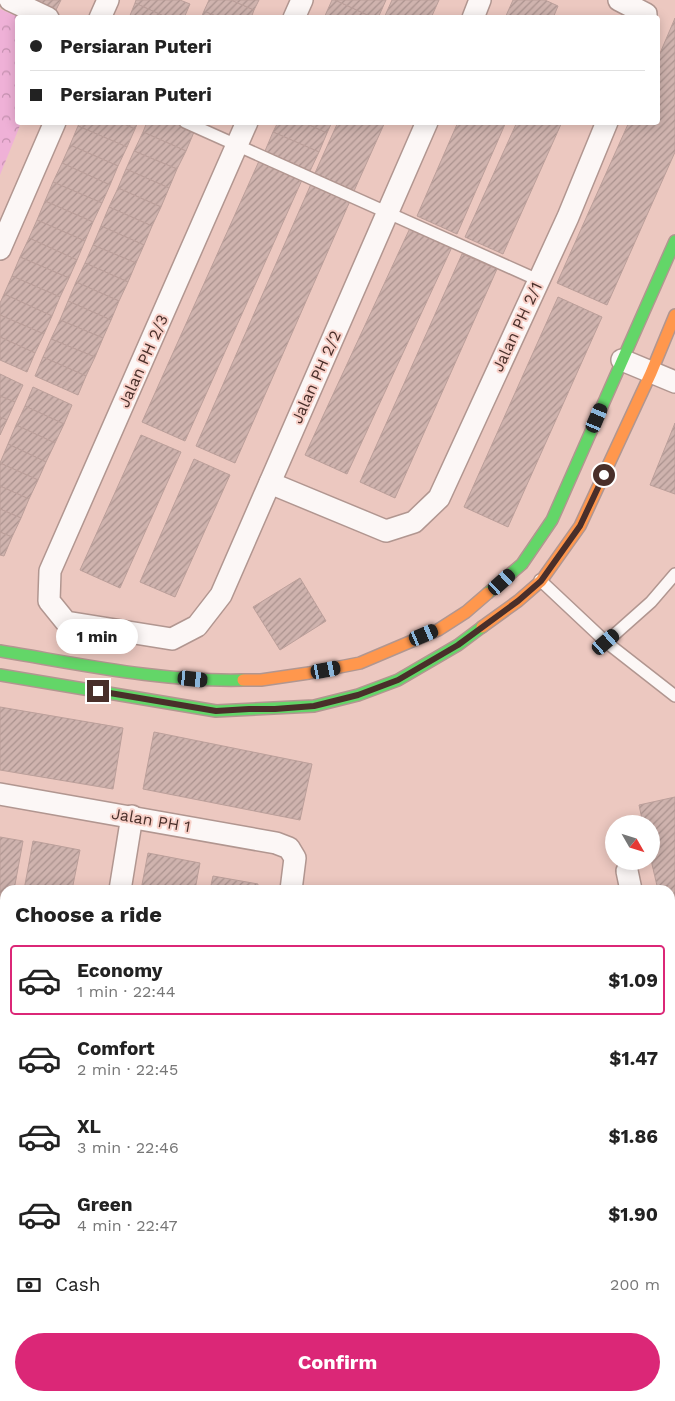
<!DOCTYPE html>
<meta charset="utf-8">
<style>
:root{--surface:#fff;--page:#f6f6f6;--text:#222;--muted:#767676;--line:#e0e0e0;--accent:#db2777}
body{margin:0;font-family:"Work Sans",sans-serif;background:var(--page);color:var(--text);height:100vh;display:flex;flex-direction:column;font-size:19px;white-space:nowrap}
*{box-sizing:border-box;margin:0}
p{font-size:16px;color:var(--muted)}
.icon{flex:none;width:28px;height:28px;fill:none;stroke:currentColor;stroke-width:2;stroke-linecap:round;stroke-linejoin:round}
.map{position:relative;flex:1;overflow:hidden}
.drawer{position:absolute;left:0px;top:885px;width:675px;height:516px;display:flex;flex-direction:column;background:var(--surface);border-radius:15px 15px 0 0;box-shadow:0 2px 12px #0003}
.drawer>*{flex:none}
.guide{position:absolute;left:15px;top:15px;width:645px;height:110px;border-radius:5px;box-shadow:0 2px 12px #0003;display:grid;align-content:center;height:110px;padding:0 15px;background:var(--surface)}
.needle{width:32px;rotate:129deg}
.fabs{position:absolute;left:605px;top:815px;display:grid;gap:10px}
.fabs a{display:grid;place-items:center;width:55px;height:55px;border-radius:50%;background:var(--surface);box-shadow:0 2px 12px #0003;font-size:25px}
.end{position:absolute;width:22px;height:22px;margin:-11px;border:6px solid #492f2a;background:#fff;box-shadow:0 0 0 2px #fff}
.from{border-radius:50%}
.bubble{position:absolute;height:35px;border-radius:18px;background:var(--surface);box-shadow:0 2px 12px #0003;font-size:16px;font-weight:700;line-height:35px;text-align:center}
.car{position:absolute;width:15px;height:30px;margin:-15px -8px;border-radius:6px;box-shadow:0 0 4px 1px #0007;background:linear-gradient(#222 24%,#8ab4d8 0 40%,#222 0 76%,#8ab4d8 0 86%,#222 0)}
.guide b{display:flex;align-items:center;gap:18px;height:48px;font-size:19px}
.guide b+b{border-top:1px solid var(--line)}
.guide i{width:12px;height:12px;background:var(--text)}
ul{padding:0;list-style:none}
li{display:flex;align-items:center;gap:15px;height:70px;margin:0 10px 8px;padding:0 5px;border:2px solid transparent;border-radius:5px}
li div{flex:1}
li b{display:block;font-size:19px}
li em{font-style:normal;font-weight:700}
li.on{border-color:var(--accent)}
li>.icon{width:45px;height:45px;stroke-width:1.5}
h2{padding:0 15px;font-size:22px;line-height:60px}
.pay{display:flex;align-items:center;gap:12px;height:55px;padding:0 15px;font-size:19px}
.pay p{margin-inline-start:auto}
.button{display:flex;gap:10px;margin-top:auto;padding:10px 15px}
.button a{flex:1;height:58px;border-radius:30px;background:var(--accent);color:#fff;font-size:20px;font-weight:700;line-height:58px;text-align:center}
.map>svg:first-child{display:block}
.park{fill:url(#park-crowns)}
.building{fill:url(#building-hatch);stroke:#bb9f9a}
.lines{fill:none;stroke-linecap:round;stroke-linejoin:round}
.lane-casing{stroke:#b19690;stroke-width:14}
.street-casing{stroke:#b19690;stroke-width:24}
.fast-casing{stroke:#b19690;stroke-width:14}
.slow-casing{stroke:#b19690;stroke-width:14}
.lane{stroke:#fcf7f6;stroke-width:11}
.street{stroke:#fcf7f6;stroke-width:21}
.fast{stroke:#63d668;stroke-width:11}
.slow{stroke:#ff974d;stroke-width:11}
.route{stroke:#492f2a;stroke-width:6}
.labels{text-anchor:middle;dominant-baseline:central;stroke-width:4;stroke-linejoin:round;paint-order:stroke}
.street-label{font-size:16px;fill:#492f2a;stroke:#f8d0c8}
</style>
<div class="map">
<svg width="675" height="1401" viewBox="0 0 675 1401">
<defs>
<pattern id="park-crowns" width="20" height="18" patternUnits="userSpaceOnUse" patternTransform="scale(1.25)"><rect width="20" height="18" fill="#efb1d7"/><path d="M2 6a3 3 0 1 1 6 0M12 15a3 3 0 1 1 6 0" fill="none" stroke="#c490af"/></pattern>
<pattern id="building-hatch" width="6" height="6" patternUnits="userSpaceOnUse" patternTransform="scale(1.25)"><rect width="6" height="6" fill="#cfb3ae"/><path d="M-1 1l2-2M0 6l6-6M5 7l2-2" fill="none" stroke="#aa928e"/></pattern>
</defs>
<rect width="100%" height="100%" fill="#ecc8c0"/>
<path class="park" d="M0,9l19,8 -1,105 3,1 -21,52z"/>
<g class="building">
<path d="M35,0h26l-5,10z"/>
<path d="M136,0h44l10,4 -6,14h-16l-33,-15z"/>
<path d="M209,0h22l23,10 -3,8h-31l-16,-7z"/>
<path d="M231,0h28l-5,10z"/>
<path d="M332,0h3l39,18h-50z"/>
<path d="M335,0h51l-8,18h-4z"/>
<path d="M392,0h47l-8,18h-47z"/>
<path d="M513,0h32l13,6 -5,12h-48z"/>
<path d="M135,3l33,15h-39z"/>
<path d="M204,11l16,7h-19z"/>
<path d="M675,18v134l-68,153 -50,-22 72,-161h29v-64z"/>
<path d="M80,122h40l15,7 -8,18 -49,-21z"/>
<path d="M120,122h18l-3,7z"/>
<path d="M147,122h26l21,10 -8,19 -43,-19z"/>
<path d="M278,122h25l24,11 -8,19 -46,-20z"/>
<path d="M303,122h29l-5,11z"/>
<path d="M338,122h47l-31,69 -39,-18z"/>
<path d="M458,122h48l-49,112 -40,-18z"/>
<path d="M517,122h45l-59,132 -38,-17z"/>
<path d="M78,126l49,21 -9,19 -48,-21z"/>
<path d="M143,132l43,19 -9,18 -43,-18z"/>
<path d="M273,132l46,20 -9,19 -45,-20z"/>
<path d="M70,145l48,21 -8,19 -48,-22z"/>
<path d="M134,151l43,18 -8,19 -43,-19z"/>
<path d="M259,161l43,19 -117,261 -43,-19z"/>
<path d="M62,163l48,22 -8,18 -49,-21z"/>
<path d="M126,169l43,19 -8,19 -43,-19z"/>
<path d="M53,182l49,21 -9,19 -48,-21z"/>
<path d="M311,184l39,17 -115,262 -39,-17z"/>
<path d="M118,188l43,19 -9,19 -43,-19z"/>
<path d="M45,201l48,21 -8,19 -48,-21z"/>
<path d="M109,207l43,19 -8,19 -43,-19z"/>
<path d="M37,220l48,21 -8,19 -48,-22z"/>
<path d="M101,226l43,19 -8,18 -43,-18z"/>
<path d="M410,228l42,19 -105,227 -42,-19z"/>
<path d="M29,238l48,22 -8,18 -49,-21z"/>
<path d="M93,245l43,18 -8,19 -43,-19z"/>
<path d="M462,254l35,15 -102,229 -35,-16z"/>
<path d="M20,257l49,21 -9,19 -48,-21z"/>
<path d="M85,263l43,19 -9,19 -43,-19z"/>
<path d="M12,276l48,21 -8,19 -48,-22z"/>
<path d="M76,282l43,19 -8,19 -43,-19z"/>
<path d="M4,294l48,22 -8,18 -44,-19v-12z"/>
<path d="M558,297l44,20 -94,210 -44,-20z"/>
<path d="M68,301l43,19 -8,18 -43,-18z"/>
<path d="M0,315l44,19 -9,19 -35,-16z"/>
<path d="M60,320l43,18 -8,19 -44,-18z"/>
<path d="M0,337l35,16 -8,19 -27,-12z"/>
<path d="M51,339l44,18 -9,19 -43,-19z"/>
<path d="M43,357l43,19 -8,19 -43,-19z"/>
<path d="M0,374l23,11 -8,17 -15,-6z"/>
<path d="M33,387l39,18 -8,19 -39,-18z"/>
<path d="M0,396l15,6 -8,18 -7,-3z"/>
<path d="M25,406l39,18 -9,19 -39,-18z"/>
<path d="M0,417l7,3 -7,15z"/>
<path d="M675,423v71l-25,-9z"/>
<path d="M16,425l39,18 -9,19 -38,-18z"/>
<path d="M141,435l40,17 -61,136 -40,-18z"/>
<path d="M8,444l38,18 -8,18 -38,-17z"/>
<path d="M194,459l36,16 -55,122 -35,-15z"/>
<path d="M0,463l38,17 -9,19 -29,-13z"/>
<path d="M0,486l29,13 -8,19 -21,-9z"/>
<path d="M0,509l21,9 -9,19 -12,-5z"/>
<path d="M0,532l12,5 -8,19 -4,-1z"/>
<path d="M300,578l26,43 -46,29 -27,-43z"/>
<path d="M0,707l123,21 -10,61 -113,-19z"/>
<path d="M154,732l158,32 -12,56 -157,-31z"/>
<path d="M675,797v166l-5,-22v-51h-12l-7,-30v-36h-8l-4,-19z"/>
<path d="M0,837l23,4 -9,49h-9v50l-5,28z"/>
<path d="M33,841l47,9 -8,40h-48z"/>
<path d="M148,853l52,10 -5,27h-54z"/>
<path d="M213,876l45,8 -1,6h-47z"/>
<path d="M5,993v84l-5,-1v-56z"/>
<path d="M0,1232l5,1v20l-5,25z"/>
<path d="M670,1285l5,1v52l-5,-1z"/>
<path d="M5,1324v72h31l-1,5h-35v-53z"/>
<path d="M395,1396h48v5h-49z"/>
<path d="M461,1396h47l-1,5h-47z"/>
<path d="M582,1396h4l30,5h-35z"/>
<path d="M648,1397l26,4h-27z"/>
</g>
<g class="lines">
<g class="lane-casing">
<g id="lane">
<path d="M185,122l353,158"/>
<path d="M540,580l66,62 69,54"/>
<path d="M606,642l45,-40 24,-28"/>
</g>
</g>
<g class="street-casing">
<g id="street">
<path d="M10,0l38,18"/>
<path d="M619,0l27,14v4"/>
<path d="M100,18l8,-18"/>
<path d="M294,18l8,-18"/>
<path d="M473,18l7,-18"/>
<path d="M247,122l-197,449 -1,30 17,21 106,17 25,-13 24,-31 206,-473"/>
<path d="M0,249l55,-127"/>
<path d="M622,360l53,22"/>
<path d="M270,483l116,48 28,-9 25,-24 129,-281 39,-95"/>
<path d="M0,794l276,49 13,5 6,10 -4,32"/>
<path d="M627,871l4,19"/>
<path d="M120,890l12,-74"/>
<path d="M670,1003h5"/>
<path d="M0,1204l5,-1"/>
<path d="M670,1378l5,1"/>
<path d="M78,1401l1,-5"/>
<path d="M360,1401l1,-5"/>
<path d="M550,1401l1,-5"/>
</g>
</g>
<g class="fast-casing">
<g id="fast">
<path d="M488,593l34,-29 30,-44 123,-279"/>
<path d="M0,651c80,13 162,31 243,29"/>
<path d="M0,675l216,36 98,-5 44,-11 40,-15 60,-35 24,-18"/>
</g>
</g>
<g class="slow-casing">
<g id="slow">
<path d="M482,627l36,-26 23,-20 39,-55 71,-153 24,-58"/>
<path d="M243,680h18l48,-7 51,-10 78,-33 28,-18 22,-19"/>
</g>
</g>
<use href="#lane" class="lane"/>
<use href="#street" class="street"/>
<use href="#fast" class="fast"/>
<use href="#slow" class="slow"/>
</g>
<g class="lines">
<path class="route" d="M98,691l118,20 33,-2h26l39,-3 44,-11 40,-15 60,-35 60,-44 23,-20 39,-55 24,-51"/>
</g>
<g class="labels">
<g class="street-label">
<text transform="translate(517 327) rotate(-65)">Jalan PH 2/1</text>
<text transform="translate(143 361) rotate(-66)">Jalan PH 2/3</text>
<text transform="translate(316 377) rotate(-66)">Jalan PH 2/2</text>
<text transform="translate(151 820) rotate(10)">Jalan PH 1</text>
</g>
</g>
</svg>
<div class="fabs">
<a><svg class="needle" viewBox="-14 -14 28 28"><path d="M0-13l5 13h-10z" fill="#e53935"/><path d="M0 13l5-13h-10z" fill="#767676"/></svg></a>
</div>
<i class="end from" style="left:604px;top:475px"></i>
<i class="end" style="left:98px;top:691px"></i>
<div class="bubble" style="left:56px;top:619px;width:82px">1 min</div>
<i class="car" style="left:597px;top:418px;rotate:23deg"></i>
<i class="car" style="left:502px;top:582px;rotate:48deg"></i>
<i class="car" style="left:424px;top:635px;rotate:67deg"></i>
<i class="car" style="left:606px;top:642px;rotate:49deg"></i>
<i class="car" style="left:326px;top:670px;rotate:79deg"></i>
<i class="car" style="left:193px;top:679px;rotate:96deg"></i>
<div class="guide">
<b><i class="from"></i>Persiaran Puteri</b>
<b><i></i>Persiaran Puteri</b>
</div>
<section class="drawer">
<h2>Choose a ride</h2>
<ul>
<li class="on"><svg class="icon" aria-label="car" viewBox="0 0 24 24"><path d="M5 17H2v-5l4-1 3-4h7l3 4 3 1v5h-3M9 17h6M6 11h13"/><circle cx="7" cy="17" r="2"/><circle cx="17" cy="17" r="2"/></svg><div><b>Economy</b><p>1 min · 22:44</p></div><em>$1.09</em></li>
<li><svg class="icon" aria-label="car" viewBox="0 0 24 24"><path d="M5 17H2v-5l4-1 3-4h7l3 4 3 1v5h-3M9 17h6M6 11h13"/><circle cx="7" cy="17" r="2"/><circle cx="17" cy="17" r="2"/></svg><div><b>Comfort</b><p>2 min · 22:45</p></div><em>$1.47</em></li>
<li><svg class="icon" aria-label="car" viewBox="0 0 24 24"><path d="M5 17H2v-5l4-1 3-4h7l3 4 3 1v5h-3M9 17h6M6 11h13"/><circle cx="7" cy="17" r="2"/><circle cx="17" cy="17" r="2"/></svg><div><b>XL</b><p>3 min · 22:46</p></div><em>$1.86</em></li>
<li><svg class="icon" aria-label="car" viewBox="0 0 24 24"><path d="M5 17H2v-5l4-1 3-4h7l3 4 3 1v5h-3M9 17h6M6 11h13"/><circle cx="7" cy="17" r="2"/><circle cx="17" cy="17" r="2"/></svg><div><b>Green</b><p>4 min · 22:47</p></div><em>$1.90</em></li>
</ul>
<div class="pay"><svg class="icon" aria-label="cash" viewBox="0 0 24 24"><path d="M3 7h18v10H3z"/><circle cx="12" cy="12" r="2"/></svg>Cash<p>200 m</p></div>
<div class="button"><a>Confirm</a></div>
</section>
</div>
